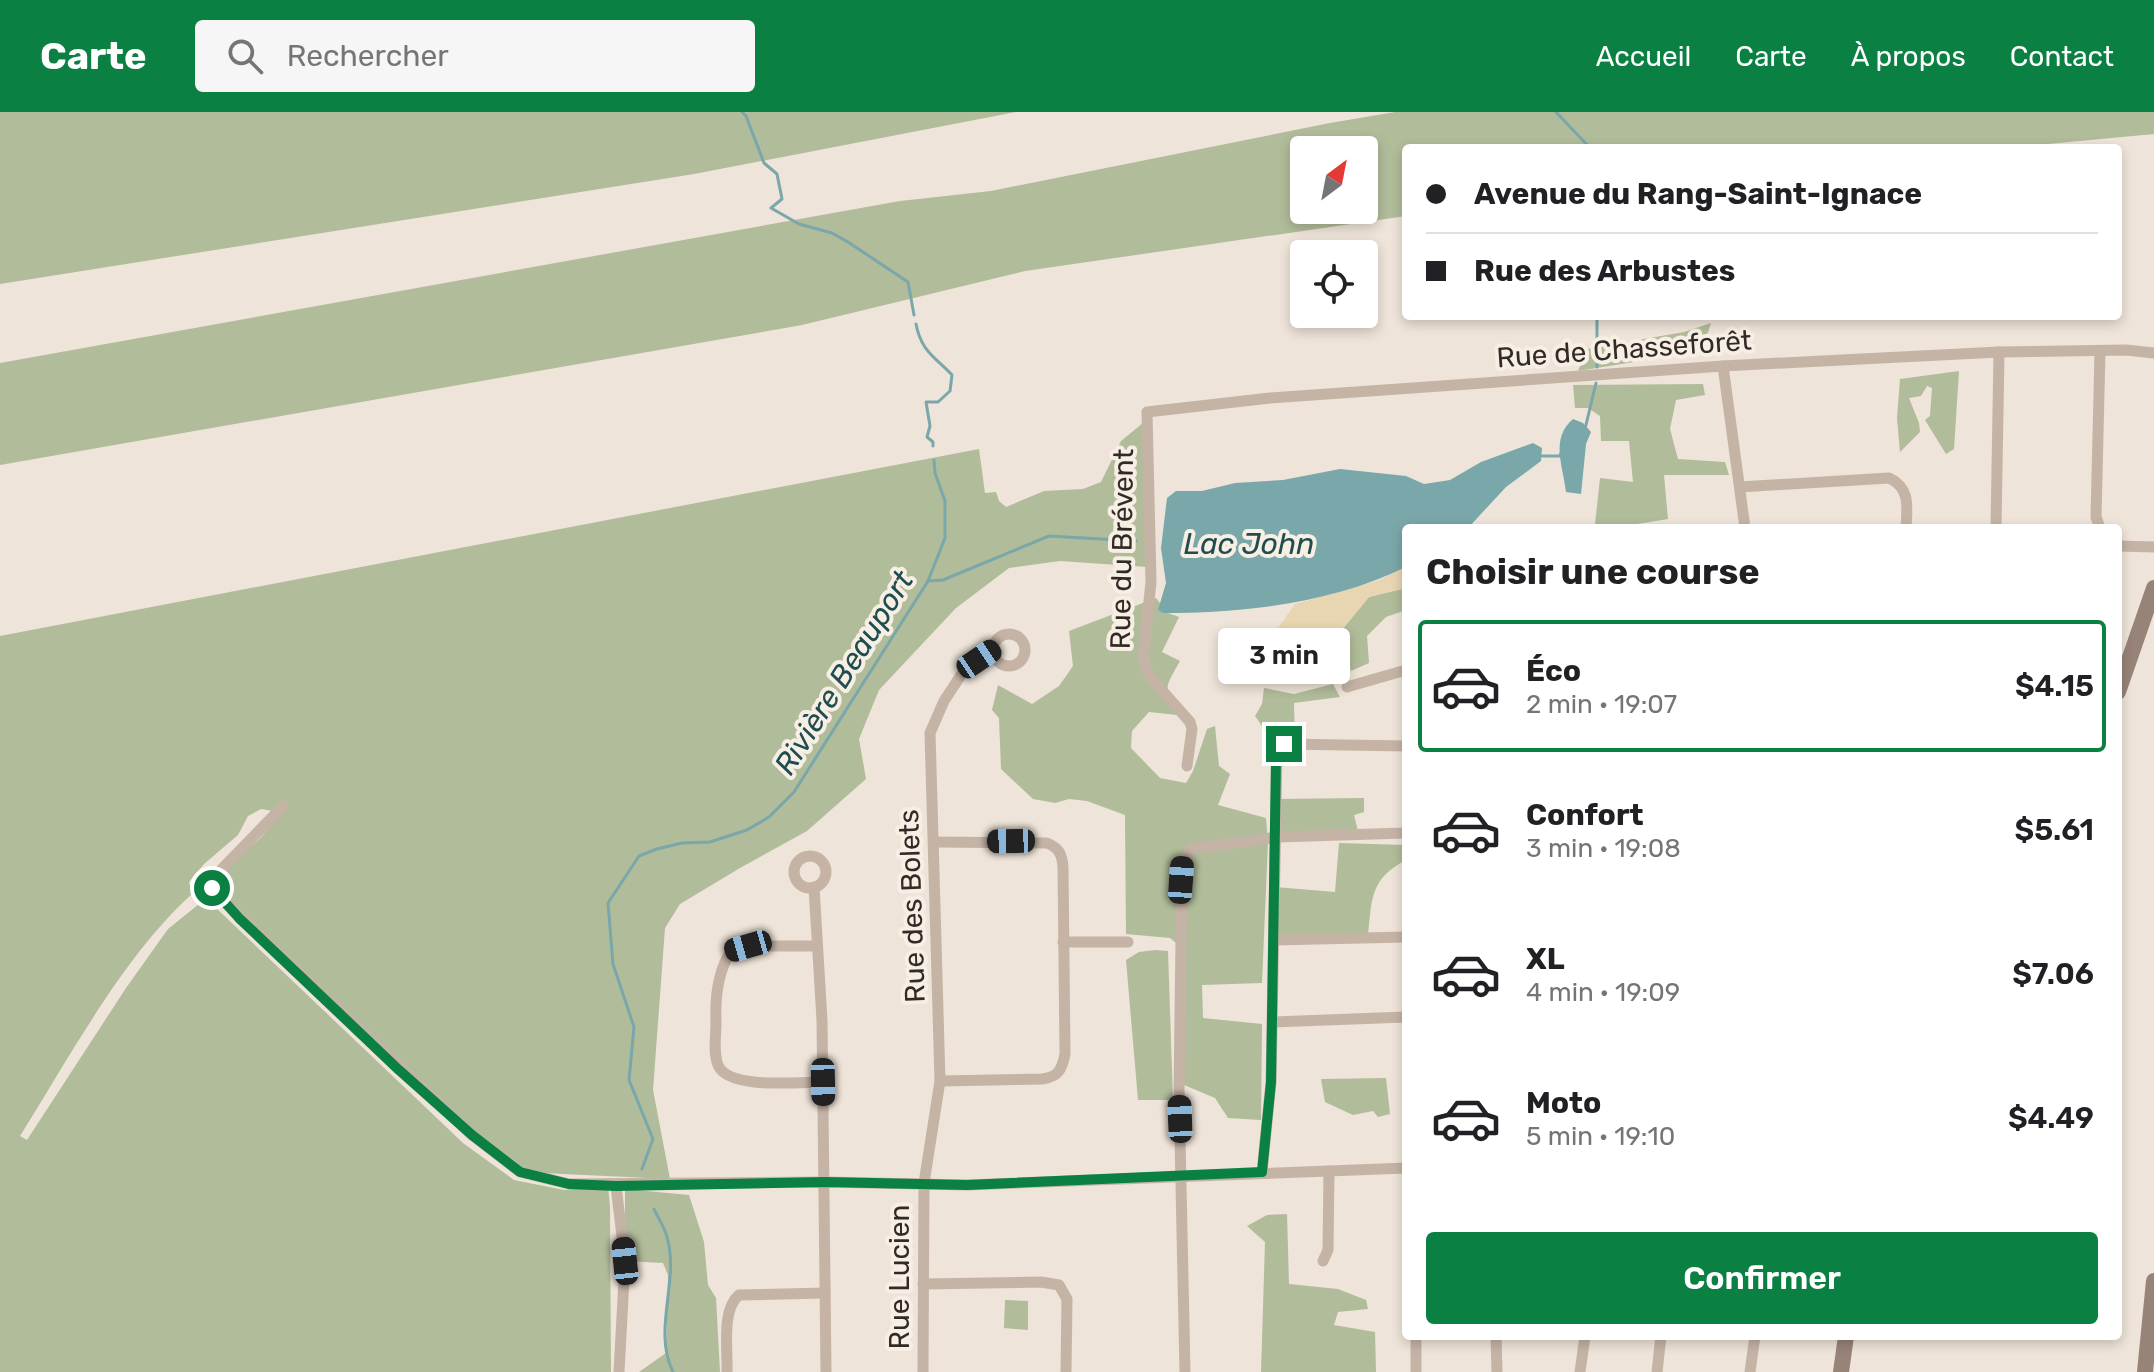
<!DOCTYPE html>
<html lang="fr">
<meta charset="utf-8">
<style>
:root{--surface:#fff;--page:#f6f6f6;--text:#202124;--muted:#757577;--line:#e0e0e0;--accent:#0b8043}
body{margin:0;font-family:Rubik,sans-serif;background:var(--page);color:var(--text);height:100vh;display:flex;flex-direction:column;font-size:30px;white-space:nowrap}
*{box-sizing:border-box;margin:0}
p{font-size:26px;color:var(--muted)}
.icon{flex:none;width:44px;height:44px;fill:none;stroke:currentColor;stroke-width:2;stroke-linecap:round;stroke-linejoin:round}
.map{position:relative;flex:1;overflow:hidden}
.details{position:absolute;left:1402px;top:412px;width:720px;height:816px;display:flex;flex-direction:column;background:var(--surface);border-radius:8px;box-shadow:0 4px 12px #0003}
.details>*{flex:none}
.banner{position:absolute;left:1402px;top:32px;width:720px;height:176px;border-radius:8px;box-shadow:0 4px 12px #0003;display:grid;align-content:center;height:176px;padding:0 24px;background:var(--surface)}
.needle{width:52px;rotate:32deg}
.buttons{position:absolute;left:1290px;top:24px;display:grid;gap:16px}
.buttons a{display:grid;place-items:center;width:88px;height:88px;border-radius:8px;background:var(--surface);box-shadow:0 4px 12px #0003;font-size:40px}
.end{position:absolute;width:36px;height:36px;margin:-18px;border:10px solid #0b8043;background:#fff;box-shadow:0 0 0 4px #fff}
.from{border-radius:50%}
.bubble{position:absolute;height:56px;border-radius:8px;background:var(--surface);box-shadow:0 4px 12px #0003;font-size:26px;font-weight:600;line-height:56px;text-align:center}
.car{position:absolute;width:24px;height:48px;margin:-24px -12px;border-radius:10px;box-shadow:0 0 6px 2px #0007;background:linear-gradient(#222 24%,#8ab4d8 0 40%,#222 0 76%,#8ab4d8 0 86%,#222 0)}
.banner b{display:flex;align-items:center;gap:28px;height:76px;font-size:30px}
.banner b+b{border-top:2px solid var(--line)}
.banner i{width:20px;height:20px;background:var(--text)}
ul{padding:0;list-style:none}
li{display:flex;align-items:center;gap:24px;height:132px;margin:0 16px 12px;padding:0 8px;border:4px solid transparent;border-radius:8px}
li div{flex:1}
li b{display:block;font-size:30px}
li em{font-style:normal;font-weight:600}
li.selected{border-color:var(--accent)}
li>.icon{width:72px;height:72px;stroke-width:1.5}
h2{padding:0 24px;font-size:36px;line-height:96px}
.button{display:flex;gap:16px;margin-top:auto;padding:16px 24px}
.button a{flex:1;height:92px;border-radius:8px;background:var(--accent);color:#fff;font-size:32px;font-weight:600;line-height:92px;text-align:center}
header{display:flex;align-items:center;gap:48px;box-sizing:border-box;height:112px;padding:0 40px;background:var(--accent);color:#fff}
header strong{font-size:38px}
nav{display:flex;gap:44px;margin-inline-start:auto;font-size:28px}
.search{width:560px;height:72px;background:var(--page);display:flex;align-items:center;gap:20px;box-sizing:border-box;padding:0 28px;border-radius:8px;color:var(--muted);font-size:30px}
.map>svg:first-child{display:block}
.green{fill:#b1bc9a;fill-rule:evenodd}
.sand{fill:#e8d5b1}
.water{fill:#7aa7a9}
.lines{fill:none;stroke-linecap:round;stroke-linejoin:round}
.stream{stroke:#7aa7a9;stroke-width:3}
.street{stroke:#c5b4a6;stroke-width:11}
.secondary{stroke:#988378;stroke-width:16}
.route{stroke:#0b8043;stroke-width:10}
.labels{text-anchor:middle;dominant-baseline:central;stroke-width:8;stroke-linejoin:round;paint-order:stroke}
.street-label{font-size:28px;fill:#322a26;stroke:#f7eee4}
.water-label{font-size:30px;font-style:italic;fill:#204d50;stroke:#f7eee4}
</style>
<header>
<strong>Carte</strong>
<div class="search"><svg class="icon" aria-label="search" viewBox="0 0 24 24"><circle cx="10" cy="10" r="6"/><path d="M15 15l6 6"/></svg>Rechercher</div>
<nav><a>Accueil</a><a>Carte</a><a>À propos</a><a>Contact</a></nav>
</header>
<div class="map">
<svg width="2154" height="1260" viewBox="0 0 2154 1260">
<rect width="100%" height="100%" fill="#eee4d9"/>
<g class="green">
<path d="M0,0h1016l-322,62 -694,110z"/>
<path d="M1395,0h759v22l-149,14h-599v68l-381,55 -223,54 -802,140v-102l900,-162 91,-10 339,-68zM1304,38h60v60h-60z"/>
<path d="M1711,211l-9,28 -124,20 9,-22 97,-17z"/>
<path d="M1959,259l-5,78 -8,5 -21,-34 5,-4 2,-28 -5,-2 -6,10 -12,2 10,25 1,9 -20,20 -3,-34 3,-39z"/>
<path d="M1703,272l2,11 -29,5 -6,29 8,30 47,3 4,13h-65l4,44 -55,9h-22l4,-4 5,-46 33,4 -4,-41h-28l-1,-25 -12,-8h-13l-2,-23z"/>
<path d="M1143,311l4,144 -87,-6 -51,7 -53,40 -77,82 -20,49 7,40 -59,52 -67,37 -60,36 -15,24 -12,162 17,89 -150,-7 -48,-37 -253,-239c3,-8 4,-18 8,-25 12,-22 45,-31 46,-60l-12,-2 -13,7 -10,19 -34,29 -15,18 3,12c-68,61 -123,164 -172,242l7,4 99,-152 42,-59 36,-29 12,8 247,235 51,37 50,10 44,-4 2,21 1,165h-611v-736l979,-187 6,44 11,-1 3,9 7,6 38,-16 39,-2 18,-7 20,-41z"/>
<path d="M1406,476v22l-20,7 -19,19 2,27 -18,8 -10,-40 28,-34z"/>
<path d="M1156,486l12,15 11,4 -17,35 18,9c-15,27 -17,25 -3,54l-28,-3 -17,19 -1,17 29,30 26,5 7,-12 14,-42 8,-3 4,40 11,8 -12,31 48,13 2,24 -6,141 -60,2 1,33 59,6 -1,96 -33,-2 -13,-20 -31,-13 -3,-138 -11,-9 -44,-4 -1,-119 -38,-14 -18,-2 -14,4 -22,-4 -32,-30 -2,-51 -7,-8 6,-25 34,19 27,-18 14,-20 -4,-35z"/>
<path d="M1333,572l7,13 -46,6 1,38 -24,-2 -16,-23 7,-12 2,-16 30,6z"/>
<path d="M1364,686v14l-10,3 5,20 -81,3 -2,-39z"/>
<path d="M1339,731l67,2v15c-36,19 -34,38 -38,75l-93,7v-55l60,5z"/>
<path d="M1155,838l13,1 5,149h-35l-12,-140 13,-8z"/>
<path d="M1386,966l4,36 -12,3 -5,-6 -20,4 -28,-13 -4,-23z"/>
<path d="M625,1077l64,6 15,47 4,43 8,13 4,74h-81l27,-19 2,-78 -5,-12 -38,-2z"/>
<path d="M1287,1102l2,70 49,5 28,11 2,9 -30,3 -4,13 41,7 1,40h-115l4,-130 -18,-16 20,-11z"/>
<path d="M1005,1188l23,1v29l-24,-2z"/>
</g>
<path class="sand" d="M1406,455v21l-37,9 -28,34 -63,13v-16l17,-24 82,-23z"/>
<g class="water">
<path d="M1573,307l10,4 8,9 -5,12 -5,50 -15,-2c-3,-27 -16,-53 7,-73z"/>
<path d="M1533,331l9,5 -1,13 -35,26 -38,41h-62v39c-73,36 -162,46 -243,46l-5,-3 8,-27 -5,-35 6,-50 9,-7h26l33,-8 48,-3 57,-11 66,7 18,8 26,-4 31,-18z"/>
</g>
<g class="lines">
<g class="stream">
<path d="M742,0l4,4 18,47 13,11 5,25 -11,9 28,16 33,9 16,9 60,40 6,33"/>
<path d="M1556,0l34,36"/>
<path d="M916,212c5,27 19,33 36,51l-2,16 -12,11h-12l4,24 -3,11 6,5v4"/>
<path d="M1597,255v-51"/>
<path d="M1585,317l11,-46"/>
<path d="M1542,344h18l1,-3"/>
<path d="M928,469l15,-1 106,-44 87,5"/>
<path d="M642,1057l11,-30 -24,-59 5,-53 -21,-63 -5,-61 31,-47 18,-7 25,-6 28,-1 37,-12 22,-13 25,-25 134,-211 17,-43v-37l-10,-28 -1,-13"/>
<path d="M654,1097c4,9 11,19 13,28 13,44 -15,92 6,135"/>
</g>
<g class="street">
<path d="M2100,240l-4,165 4,11"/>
<path d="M1723,254l22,162"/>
<path d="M1740,375l149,-9c22,10 18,30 17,50"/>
<path d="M1996,416l3,-176"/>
<path d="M2118,434l36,1"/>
<circle cx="1009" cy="538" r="16"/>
<path d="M1347,575l59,-17"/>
<path d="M1187,654l5,-37 -2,-7 -40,-45 -7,-19 8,-76 -4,-170 123,-14 453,-32 276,-14 127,-2 28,3"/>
<path d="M283,694l-70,72 -2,7 4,8 257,242 48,37 49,12 256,-2 142,3 439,-17"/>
<path d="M934,730l113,1c12,5 15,11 16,24l2,187c-3,16 -7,23 -23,25l-102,2"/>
<circle cx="810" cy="760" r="16"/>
<path d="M814,775l8,133 4,352"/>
<path d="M1274,828l132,-3"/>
<path d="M1063,830h65"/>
<path d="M817,834h-69l-17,5c-13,20 -16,47 -15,71 0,13 -3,31 2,43 10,25 81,17 105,17"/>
<path d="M1273,910l133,-5"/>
<path d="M1262,1060l9,-90 6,-330 2,-6 5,-2 122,2"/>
<path d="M616,1074l9,75 -6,111"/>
<path d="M1323,1149l5,-11 1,-79"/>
<path d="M923,1172l118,-2 18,3 8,14 -1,73"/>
<path d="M1496,1224l1,36"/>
<path d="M727,1260c1,-22 -6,-62 12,-77l86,-2"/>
<path d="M923,1260l1,-189 16,-102 -10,-348 14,-32 21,-32 28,-19"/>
<path d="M1185,1260l-6,-281 3,-228 9,-14 86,-12 129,-4"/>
<path d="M1416,1260v-36"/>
<path d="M1580,1260l5,-36"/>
<path d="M1657,1260l4,-36"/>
<path d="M1750,1260l5,-36"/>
</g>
<g class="secondary">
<path d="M2118,580l36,-104"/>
<path d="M1841,1260l5,-36"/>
<path d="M2145,1260l9,-91"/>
</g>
</g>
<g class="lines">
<path class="route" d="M212,776l27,30 160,152 73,65 48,37 49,12 47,2 209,-4 142,3 295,-13 9,-90 5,-323 3,-13 5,-2"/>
</g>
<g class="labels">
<g class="street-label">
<text transform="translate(1624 237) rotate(-4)">Rue de Chasseforêt</text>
<text transform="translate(1122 437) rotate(-89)">Rue du Brévent</text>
<text transform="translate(912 794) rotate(-92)">Rue des Bolets</text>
<text transform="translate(899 1165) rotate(-90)">Rue Lucien</text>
</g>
<g class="water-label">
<text x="1249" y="432">Lac John</text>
<text transform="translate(844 561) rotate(-58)">Rivière Beauport</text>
</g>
</g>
</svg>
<div class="buttons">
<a><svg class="needle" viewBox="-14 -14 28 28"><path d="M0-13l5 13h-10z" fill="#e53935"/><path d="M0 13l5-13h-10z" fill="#757577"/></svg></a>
<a><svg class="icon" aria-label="locate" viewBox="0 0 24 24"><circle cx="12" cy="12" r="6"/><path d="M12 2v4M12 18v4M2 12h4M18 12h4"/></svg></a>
</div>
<i class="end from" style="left:212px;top:776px"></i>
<i class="end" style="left:1284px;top:632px"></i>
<div class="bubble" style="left:1218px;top:516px;width:132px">3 min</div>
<i class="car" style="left:979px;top:547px;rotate:56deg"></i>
<i class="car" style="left:1011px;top:729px;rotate:269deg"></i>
<i class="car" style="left:1181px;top:768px;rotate:4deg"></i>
<i class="car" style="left:748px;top:834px;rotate:254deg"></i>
<i class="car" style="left:823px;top:970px;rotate:179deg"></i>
<i class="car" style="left:1180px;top:1007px;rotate:358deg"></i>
<i class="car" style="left:625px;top:1149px;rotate:354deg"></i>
<div class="banner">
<b><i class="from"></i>Avenue du Rang-Saint-Ignace</b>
<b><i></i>Rue des Arbustes</b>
</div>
<section class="details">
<h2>Choisir une course</h2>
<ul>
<li class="selected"><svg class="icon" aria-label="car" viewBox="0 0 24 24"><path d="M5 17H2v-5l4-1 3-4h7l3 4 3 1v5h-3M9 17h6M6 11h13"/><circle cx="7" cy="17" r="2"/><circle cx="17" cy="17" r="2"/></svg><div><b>Éco</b><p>2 min · 19:07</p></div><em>$4.15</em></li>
<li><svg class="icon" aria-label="car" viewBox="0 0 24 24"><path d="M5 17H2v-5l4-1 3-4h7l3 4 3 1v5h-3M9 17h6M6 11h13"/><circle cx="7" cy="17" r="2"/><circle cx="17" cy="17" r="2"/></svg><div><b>Confort</b><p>3 min · 19:08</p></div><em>$5.61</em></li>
<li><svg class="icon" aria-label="car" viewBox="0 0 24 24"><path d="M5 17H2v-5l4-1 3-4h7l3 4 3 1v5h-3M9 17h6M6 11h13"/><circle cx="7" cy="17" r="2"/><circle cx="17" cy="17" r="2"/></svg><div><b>XL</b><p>4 min · 19:09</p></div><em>$7.06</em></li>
<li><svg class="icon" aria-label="car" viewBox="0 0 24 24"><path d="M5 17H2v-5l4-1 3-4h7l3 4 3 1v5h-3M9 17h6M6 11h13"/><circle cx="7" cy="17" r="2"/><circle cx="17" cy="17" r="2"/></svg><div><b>Moto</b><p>5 min · 19:10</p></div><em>$4.49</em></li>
</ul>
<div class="button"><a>Confirmer</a></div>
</section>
</div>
